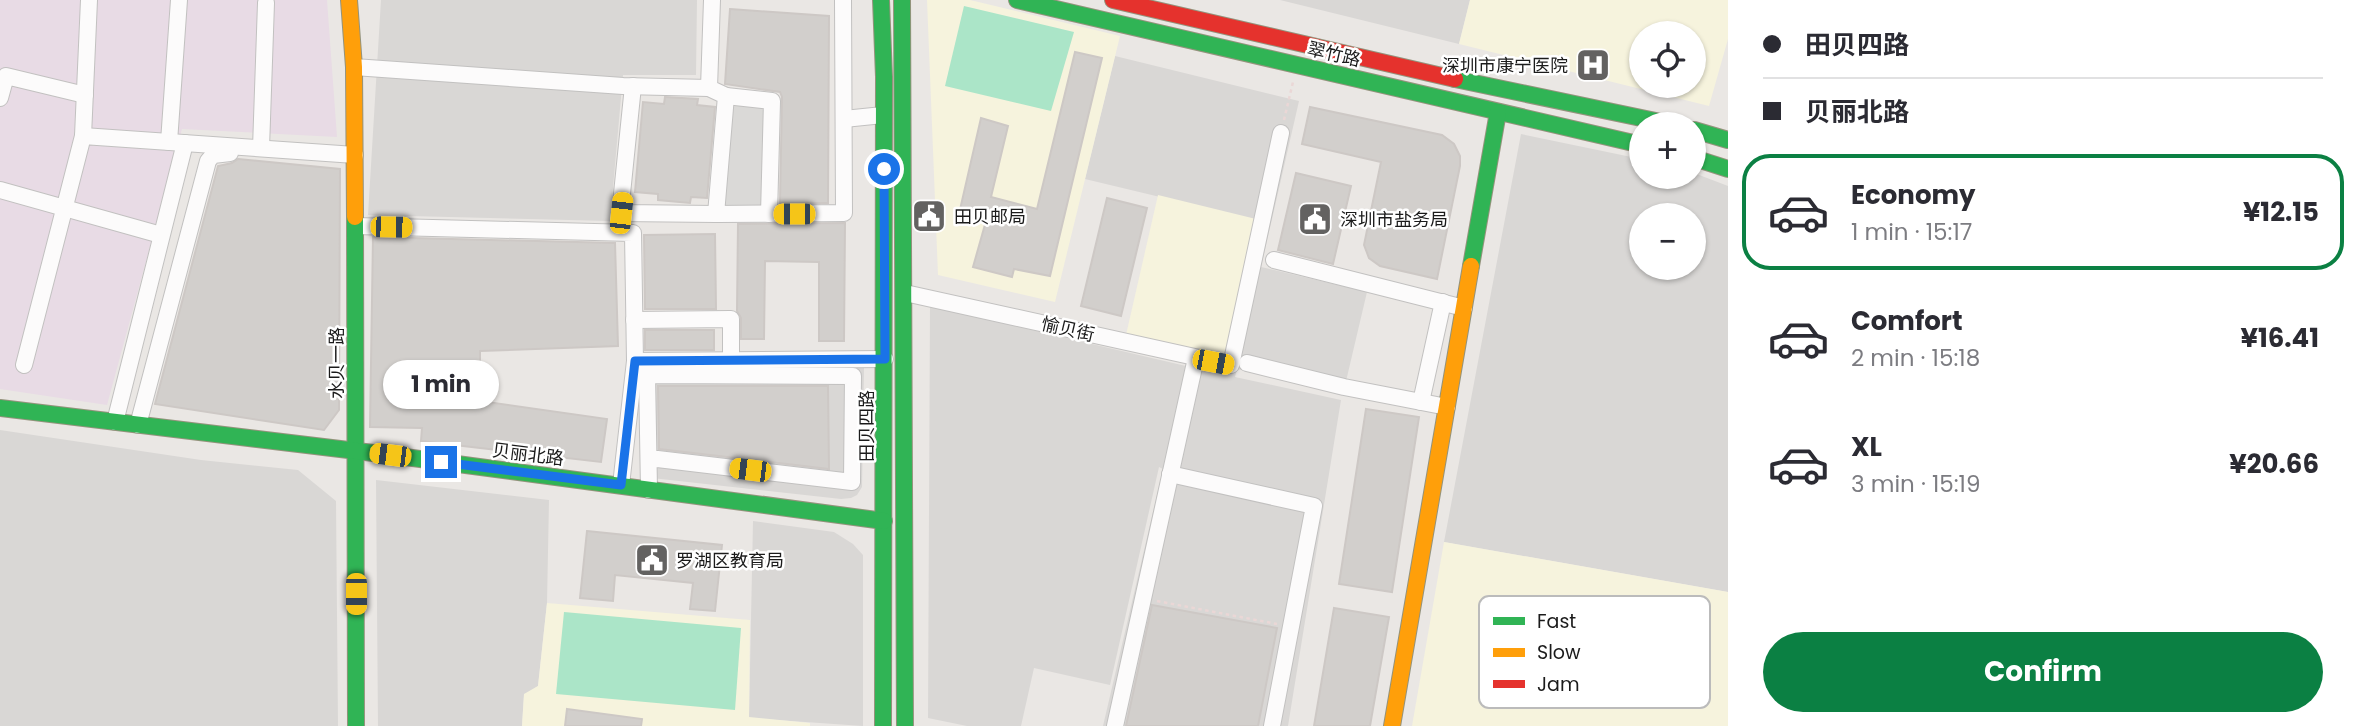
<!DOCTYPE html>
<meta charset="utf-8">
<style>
:root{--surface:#fff;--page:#f7f7f7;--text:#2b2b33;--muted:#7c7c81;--line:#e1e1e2;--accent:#0b8043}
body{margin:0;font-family:Poppins,"Noto Sans SC",sans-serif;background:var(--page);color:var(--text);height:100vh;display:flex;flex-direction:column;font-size:26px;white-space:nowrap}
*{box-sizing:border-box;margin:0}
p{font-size:23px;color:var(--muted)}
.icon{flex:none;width:38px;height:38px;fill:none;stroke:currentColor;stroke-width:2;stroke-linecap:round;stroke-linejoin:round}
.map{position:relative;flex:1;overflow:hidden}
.details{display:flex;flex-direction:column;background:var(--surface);width:630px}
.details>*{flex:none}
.hud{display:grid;align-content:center;height:154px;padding:0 35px;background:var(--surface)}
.fabs{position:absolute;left:1629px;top:21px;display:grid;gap:14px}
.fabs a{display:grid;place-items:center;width:77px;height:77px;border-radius:50%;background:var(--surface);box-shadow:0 2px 5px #0004;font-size:35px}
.end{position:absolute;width:32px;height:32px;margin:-16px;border:9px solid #1a73e8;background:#fff;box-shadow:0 0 0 4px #fff}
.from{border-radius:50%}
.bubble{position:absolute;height:49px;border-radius:24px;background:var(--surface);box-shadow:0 2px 5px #0004;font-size:23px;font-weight:700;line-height:49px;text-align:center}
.car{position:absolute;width:21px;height:42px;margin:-21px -10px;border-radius:9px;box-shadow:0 0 5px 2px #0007;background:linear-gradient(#f5c518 24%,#345 0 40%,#f5c518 0 76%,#345 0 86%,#f5c518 0)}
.hud b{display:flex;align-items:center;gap:24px;height:66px;font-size:26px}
.hud b+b{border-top:2px solid var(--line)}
.hud i{width:18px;height:18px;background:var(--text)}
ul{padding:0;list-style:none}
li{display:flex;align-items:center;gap:21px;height:116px;margin:0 14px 10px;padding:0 21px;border:4px solid transparent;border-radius:28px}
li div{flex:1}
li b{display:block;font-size:26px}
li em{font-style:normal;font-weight:700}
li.active{border-color:var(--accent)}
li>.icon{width:63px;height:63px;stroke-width:1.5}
.primary-button{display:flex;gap:14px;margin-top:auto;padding:14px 35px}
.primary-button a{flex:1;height:80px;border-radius:42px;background:var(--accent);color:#fff;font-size:28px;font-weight:700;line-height:80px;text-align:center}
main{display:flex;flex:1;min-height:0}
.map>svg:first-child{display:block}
.residential{fill:#d9d7d5;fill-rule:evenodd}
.industrial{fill:#e8dbe5}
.education{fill:#f6f3dd;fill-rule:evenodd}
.pitch{fill:#abe5c8}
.parking{fill:#dad9d7}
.building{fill:#d2cfcc;stroke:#cdc8c5;stroke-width:2}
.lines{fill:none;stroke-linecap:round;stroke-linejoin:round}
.street-casing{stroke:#c2c1c0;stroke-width:18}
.fast-casing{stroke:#94937c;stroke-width:18}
.slow-casing{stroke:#94937c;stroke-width:18}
.jam-casing{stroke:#94937c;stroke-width:18}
.path{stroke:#ead7d6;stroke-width:2.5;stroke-dasharray:3.5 3.5;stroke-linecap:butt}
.street{stroke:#fcfbfb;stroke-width:16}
.fast{stroke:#30b455;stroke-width:16}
.slow{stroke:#ff9f0a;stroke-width:16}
.jam{stroke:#e5322d;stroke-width:16}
.route{stroke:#1a73e8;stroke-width:9}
.labels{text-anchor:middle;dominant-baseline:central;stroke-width:5;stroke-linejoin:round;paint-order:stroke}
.street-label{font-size:18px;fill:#1b1b1b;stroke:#fff}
.poi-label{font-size:18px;fill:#1b1b1b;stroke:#fff;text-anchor:start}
.key{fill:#fff;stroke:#bbb;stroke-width:2}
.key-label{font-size:19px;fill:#1b1b1b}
</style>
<main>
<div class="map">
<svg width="1728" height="726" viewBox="0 0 1728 726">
<rect width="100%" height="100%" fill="#eae7e4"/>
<g class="residential">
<path d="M381,0h316l-1,75h-73l-13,146 -242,-6z"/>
<path d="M1280,0h190l-11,44z"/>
<path d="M1115,56l184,45 -38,166 106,25 -24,102 -106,-25 -2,8 106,23 -53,326h-185l60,-257 -4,-2 -49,218 -76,-17 -13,58h-54l-39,-8 2,-412 273,64 3,-16 50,-134 -171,-41z"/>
<path d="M1521,134l120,25 1,18h52v-4l34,13v406l-284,-50zM1642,215h52v53h-52z"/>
<path d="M642,367l222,1 -2,119 -5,8 -6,3 -10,1 -198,-22z"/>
<path d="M0,430l201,30 97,10 38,31 2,225h-338z"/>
<path d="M376,480l173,20 -2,103 -9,83 -14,9 -2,31h-144z"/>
<path d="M753,521l81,11 19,12 10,11v171l-114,-8z"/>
</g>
<path class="industrial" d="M0,0h327l10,137 -155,-8 -75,276 -107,-16z"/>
<g class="education">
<path d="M927,0h43l150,36 -65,266 -117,-27z"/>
<path d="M1470,0h258v39l-19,67 -250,-62zM1694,33v53h-52v-53z"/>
<path d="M1158,195l98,24 -31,140 -99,-24z"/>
<path d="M1444,542l284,50v134h-316z"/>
<path d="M547,603l203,17 -1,97 61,6v3h-288l2,-32 14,-8z"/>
</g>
<g class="pitch">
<path d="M964,6l110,26 -23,79 -106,-25z"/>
<path d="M564,612l177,16 -6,82 -179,-16z"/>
</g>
<path class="parking" d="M730,100l39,4 -4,104 -44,-1z"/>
<g class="building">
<path d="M730,9l99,7 -1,187h-48l2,-106 -2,-5 -55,-8z"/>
<path d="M1075,52l27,6 -52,218 -36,-7 -2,8 -39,-10 13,-46 -27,-7 22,-96 27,8 -17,71 46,12z"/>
<path d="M665,97l33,2 -1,6 18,2 -8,91 -16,-1 -1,6 -32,-3v-6l-23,-2 8,-90 21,2z"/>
<path d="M1310,107l132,28 12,9 6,12v10l-23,113 -57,-13 -11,-8 -5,-13 17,-83 -79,-18z"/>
<path d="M238,159l102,10 -1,241 -15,20 -169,-26 63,-238 14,-3z"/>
<path d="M1296,173l55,13 -18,78 -55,-14z"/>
<path d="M1107,198l40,10 -26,108 -40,-10z"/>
<path d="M845,223l-1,118h-25v-79l-54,-1 -1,78h-23v-21l-4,-7 1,-87z"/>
<path d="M715,234l1,75h-71l-1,-74z"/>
<path d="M373,237l242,6 3,103 -138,5v50l127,18 -6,43 -180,-21 1,-13 -52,-1z"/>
<rect x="645" y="330" width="69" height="20"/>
<path d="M658,386h170l1,83 -170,-20z"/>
<path d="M1366,409l53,8 -27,175 -53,-8z"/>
<path d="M587,531l135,14 -7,66 -25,-2 3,-26 -78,-8 -2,26 -33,-3z"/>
<path d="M1152,605l125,23 -19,98h-132z"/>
<path d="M1334,608l55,9 -19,109h-56z"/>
<path d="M567,709l75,10 -1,7h-76z"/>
</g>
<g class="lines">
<g class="street-casing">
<g id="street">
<path d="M712,0l-3,88 17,8 -10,118 128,-1 -1,-213"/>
<path d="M354,67l269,19 86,2"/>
<path d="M633,86l-13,127 96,1"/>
<path d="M726,96l46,5 -3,113"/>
<path d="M0,98l6,-22 79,19"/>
<path d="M844,119l39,-4"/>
<path d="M83,136l6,-136"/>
<path d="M169,142l10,-142"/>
<path d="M261,148l5,-145"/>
<path d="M0,190l161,45"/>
<path d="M355,226l278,7 2,128 -14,124"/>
<path d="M1274,260l190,48"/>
<path d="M905,293l326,72 50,-232"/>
<path d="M634,320l97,-1v41"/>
<path d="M635,361l250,-2"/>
<path d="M1247,363l97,24 103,20"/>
<path d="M24,365l59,-229 272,19"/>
<path d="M1421,402l22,-100"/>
<path d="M115,422l70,-279"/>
<path d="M138,425l70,-264 5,-6 17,-2"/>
<path d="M649,458l203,24 1,-106 -206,-1 2,115"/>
<path d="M1170,474l144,32 -42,220"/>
<path d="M1115,726l81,-368"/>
</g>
</g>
<g class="fast-casing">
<g id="fast">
<path d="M881,0l3,77 -1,649"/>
<path d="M902,0l3,726"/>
<path d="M1017,0l625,145"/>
<path d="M1455,79l215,45"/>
<path d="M1694,130l34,10"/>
<path d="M1694,158l34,11"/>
<path d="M355,217l1,509"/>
<path d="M1471,266l27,-154"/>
<path d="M0,408l390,47 494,66"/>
</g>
</g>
<g class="slow-casing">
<g id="slow">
<path d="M349,0l5,67 1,150"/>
<path d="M1392,726l79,-460"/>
</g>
</g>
<g class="jam-casing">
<path id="jam" d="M1113,0l342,79"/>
</g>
<g class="path">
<path d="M1284,120l9,-38"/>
<path d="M1157,601l120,23"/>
</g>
<use href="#street" class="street"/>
<use href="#fast" class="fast"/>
<use href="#slow" class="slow"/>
<use href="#jam" class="jam"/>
</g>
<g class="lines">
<path class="route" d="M441,462l180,23 14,-124 250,-2 -1,-190"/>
</g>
<defs>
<g id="hospital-square" transform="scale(1.75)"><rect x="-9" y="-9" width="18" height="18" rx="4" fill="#636261" stroke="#fff"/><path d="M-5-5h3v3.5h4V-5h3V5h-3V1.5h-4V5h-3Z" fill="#fff"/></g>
<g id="civic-square" transform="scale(1.75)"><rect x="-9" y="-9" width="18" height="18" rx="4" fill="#636261" stroke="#fff"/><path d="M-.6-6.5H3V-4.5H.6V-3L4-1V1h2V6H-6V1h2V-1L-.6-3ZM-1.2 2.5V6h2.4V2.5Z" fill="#fff"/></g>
</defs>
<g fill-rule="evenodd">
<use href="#hospital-square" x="1593" y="65"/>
<use href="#civic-square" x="929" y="216"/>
<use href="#civic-square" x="1315" y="219"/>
<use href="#civic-square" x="652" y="560"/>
</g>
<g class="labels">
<g class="street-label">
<text transform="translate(1334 54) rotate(13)">翠竹路</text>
<text transform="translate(1068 329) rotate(13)">愉贝街</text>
<text transform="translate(336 363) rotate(-90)">水贝一路</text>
<text transform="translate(866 426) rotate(-90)">田贝四路</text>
<text transform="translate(528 454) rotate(7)">贝丽北路</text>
</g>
<g class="poi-label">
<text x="1568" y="65" text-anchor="end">深圳市康宁医院</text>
<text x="954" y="216">田贝邮局</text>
<text x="1340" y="219">深圳市盐务局</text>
<text x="676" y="560">罗湖区教育局</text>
</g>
</g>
<rect x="1479" y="596" width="231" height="112" rx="10" class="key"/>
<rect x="1493" y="617" width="32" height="8" fill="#30b455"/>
<rect x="1493" y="648" width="32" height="9" fill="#ff9f0a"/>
<rect x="1493" y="680" width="32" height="8" fill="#e5322d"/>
<g class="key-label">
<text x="1537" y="628">Fast</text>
<text x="1537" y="659">Slow</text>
<text x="1537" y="691">Jam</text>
</g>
</svg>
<div class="fabs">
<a><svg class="icon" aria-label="locate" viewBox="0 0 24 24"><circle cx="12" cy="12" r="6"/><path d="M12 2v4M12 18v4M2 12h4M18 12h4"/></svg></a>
<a>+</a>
<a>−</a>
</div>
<i class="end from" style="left:884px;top:169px"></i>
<i class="end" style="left:441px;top:462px"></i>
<div class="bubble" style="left:383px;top:360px;width:116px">1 min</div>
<i class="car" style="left:621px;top:213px;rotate:6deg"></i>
<i class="car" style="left:794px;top:214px;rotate:270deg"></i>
<i class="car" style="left:391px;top:227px;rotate:91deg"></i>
<i class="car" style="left:1213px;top:362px;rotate:101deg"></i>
<i class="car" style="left:390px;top:455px;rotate:277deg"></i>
<i class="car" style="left:750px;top:470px;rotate:277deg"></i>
<i class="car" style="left:356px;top:594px;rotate:180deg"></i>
</div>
<section class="details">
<div class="hud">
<b><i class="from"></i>田贝四路</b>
<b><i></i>贝丽北路</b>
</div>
<ul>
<li class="active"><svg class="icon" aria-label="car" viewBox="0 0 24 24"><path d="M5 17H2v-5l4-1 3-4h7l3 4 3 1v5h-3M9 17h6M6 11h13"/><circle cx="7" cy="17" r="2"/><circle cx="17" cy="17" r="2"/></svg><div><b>Economy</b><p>1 min · 15:17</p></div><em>¥12.15</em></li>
<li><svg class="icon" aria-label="car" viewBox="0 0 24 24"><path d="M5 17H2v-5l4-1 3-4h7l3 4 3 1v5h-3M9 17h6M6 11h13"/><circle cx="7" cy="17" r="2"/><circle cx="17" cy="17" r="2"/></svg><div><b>Comfort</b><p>2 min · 15:18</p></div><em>¥16.41</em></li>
<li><svg class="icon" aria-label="car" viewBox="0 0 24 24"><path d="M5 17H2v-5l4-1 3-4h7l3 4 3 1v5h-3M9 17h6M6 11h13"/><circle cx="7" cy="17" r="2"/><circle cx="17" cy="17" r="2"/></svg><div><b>XL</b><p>3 min · 15:19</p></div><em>¥20.66</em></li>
</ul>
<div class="primary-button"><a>Confirm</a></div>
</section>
</main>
